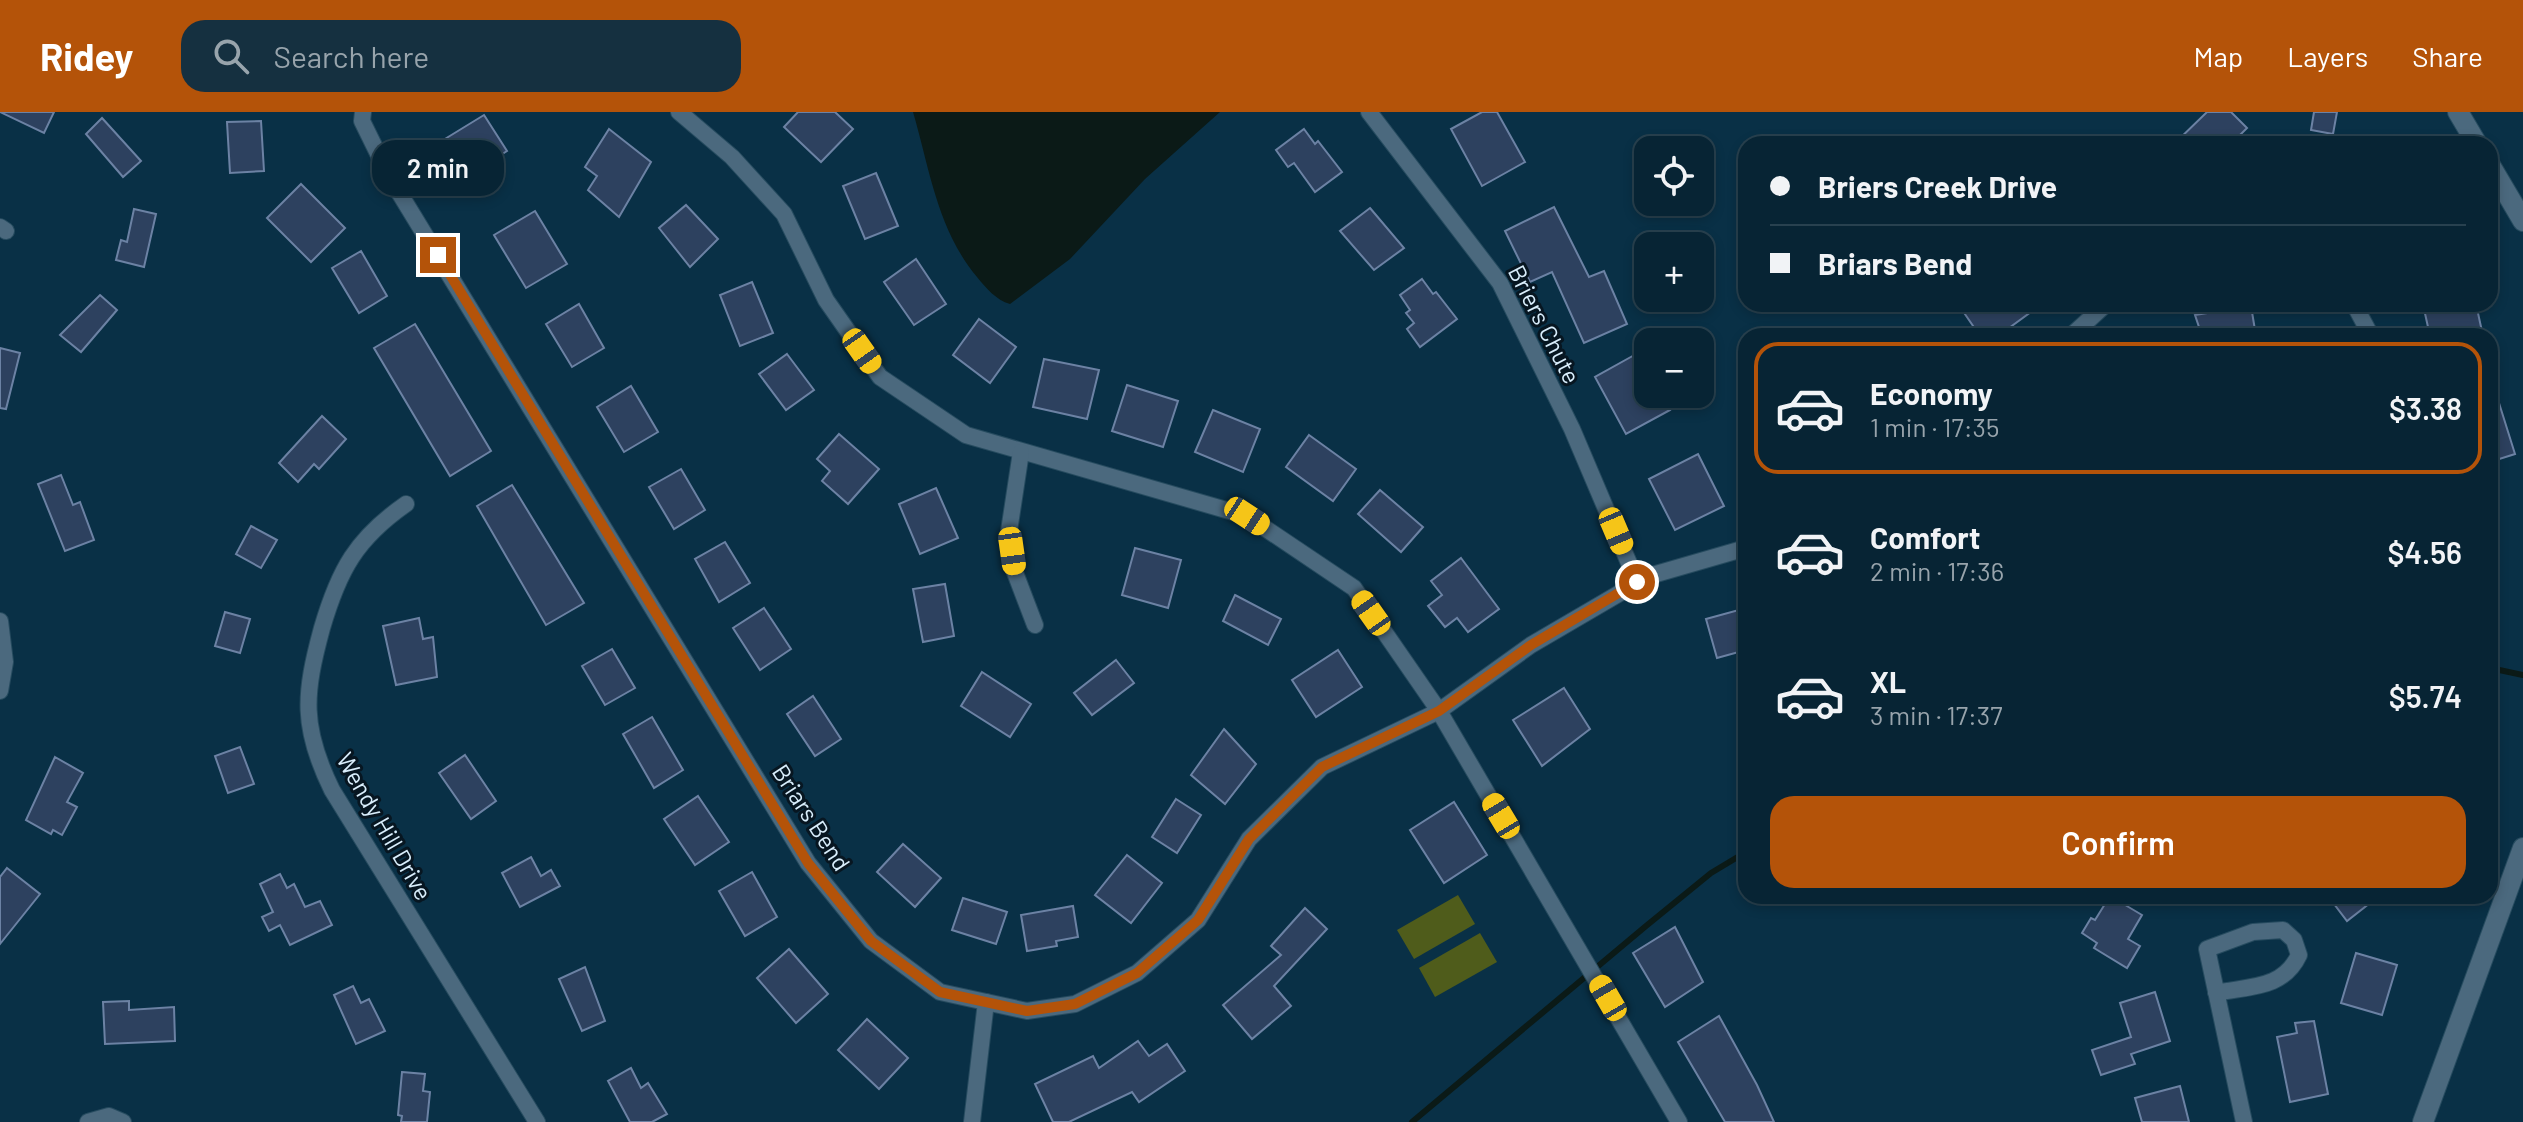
<!DOCTYPE html>
<meta charset="utf-8">
<style>
:root{--surface:#072434;--page:#153040;--text:#f1f3f6;--muted:#98a4ac;--line:#28414f;--accent:#b45309}
body{margin:0;font-family:Barlow,sans-serif;background:var(--page);color:var(--text);height:100vh;display:flex;flex-direction:column;font-size:30px;white-space:nowrap}
*{box-sizing:border-box;margin:0}
p{font-size:26px;color:var(--muted)}
.icon{flex:none;width:44px;height:44px;fill:none;stroke:currentColor;stroke-width:2;stroke-linecap:round;stroke-linejoin:round}
.map{position:relative;flex:1;overflow:hidden}
.drawer{position:absolute;left:1738px;top:216px;width:760px;height:576px;display:flex;flex-direction:column;background:var(--surface);border-radius:24px;box-shadow:0 4px 12px #0003,0 0 0 2px var(--line)}
.drawer>*{flex:none}
.top-card{position:absolute;left:1738px;top:24px;width:760px;height:176px;border-radius:24px;box-shadow:0 4px 12px #0003,0 0 0 2px var(--line);display:grid;align-content:center;height:176px;padding:0 32px;background:var(--surface)}
.fabs{position:absolute;left:1634px;top:24px;display:grid;gap:16px}
.fabs a{display:grid;place-items:center;width:80px;height:80px;border-radius:16px;background:var(--surface);box-shadow:0 4px 12px #0003,0 0 0 2px var(--line);font-size:40px}
.end{position:absolute;width:36px;height:36px;margin:-18px;border:10px solid #b45309;background:#fff;box-shadow:0 0 0 4px #fff}
.from{border-radius:50%}
.bubble{position:absolute;height:56px;border-radius:24px;background:var(--surface);box-shadow:0 4px 12px #0003,0 0 0 2px var(--line);font-size:26px;font-weight:600;line-height:56px;text-align:center}
.car{position:absolute;width:24px;height:48px;margin:-24px -12px;border-radius:10px;box-shadow:0 0 6px 2px #0007;background:linear-gradient(#f5c518 24%,#345 0 40%,#f5c518 0 76%,#345 0 86%,#f5c518 0)}
.top-card b{display:flex;align-items:center;gap:28px;height:76px;font-size:30px}
.top-card b+b{border-top:2px solid var(--line)}
.top-card i{width:20px;height:20px;background:var(--text)}
ul{padding:14px 0 0;list-style:none}
li{display:flex;align-items:center;gap:24px;height:132px;margin:0 16px 12px;padding:0 16px;border:4px solid transparent;border-radius:24px}
li div{flex:1}
li b{display:block;font-size:30px}
li em{font-style:normal;font-weight:600}
li.selected{border-color:var(--accent)}
li>.icon{width:72px;height:72px;stroke-width:1.5}
.primary-button{display:flex;gap:16px;margin-top:auto;padding:16px 32px}
.primary-button a{flex:1;height:92px;border-radius:24px;background:var(--accent);color:#fff;font-size:32px;font-weight:600;line-height:92px;text-align:center}
header{display:flex;align-items:center;gap:48px;box-sizing:border-box;height:112px;padding:0 40px;background:var(--accent);color:#fff}
header strong{font-size:38px}
nav{display:flex;gap:44px;margin-inline-start:auto;font-size:28px}
.search{width:560px;height:72px;background:var(--page);display:flex;align-items:center;gap:20px;box-sizing:border-box;padding:0 28px;border-radius:24px;color:var(--muted);font-size:30px}
.map>svg:first-child{display:block}
.green{fill:#4f5c1b}
.water{fill:#0b1a17}
.lines{fill:none;stroke-linecap:round;stroke-linejoin:round}
.stream{stroke:#0b1a17;stroke-width:6}
.building{fill:#2d415f;stroke:#6c82a4;stroke-width:2}
.minor-casing{stroke:#264b5f;stroke-width:18}
.tertiary-casing{stroke:#264b5f;stroke-width:22}
.minor{stroke:#4b697e;stroke-width:16}
.tertiary{stroke:#4b697e;stroke-width:20}
.route{stroke:#b45309;stroke-width:10}
.labels{text-anchor:middle;dominant-baseline:central;stroke-width:6;stroke-linejoin:round;paint-order:stroke}
.street-label{font-size:24px;fill:#d9eefc;stroke:#071621}
</style>
<header>
<strong>Ridey</strong>
<div class="search"><svg class="icon" aria-label="search" viewBox="0 0 24 24"><circle cx="10" cy="10" r="6"/><path d="M15 15l6 6"/></svg>Search here</div>
<nav><a>Map</a><a>Layers</a><a>Share</a></nav>
</header>
<div class="map">
<svg width="2523" height="1010" viewBox="0 0 2523 1010">
<rect width="100%" height="100%" fill="#093046"/>
<g class="green">
<path d="M1458,783l17,29 -61,35 -17,-29z"/>
<path d="M1480,821l17,29 -62,35 -16,-29z"/>
</g>
<path class="water" d="M913,0h307l-75,67 -75,80 -60,45c-14,-4 -24,-16 -33,-27 -40,-48 -47,-107 -64,-165z"/>
<g class="lines">
<g class="stream">
<path d="M2490,556l33,7"/>
<path d="M1412,1010l234,-196 65,-53 35,-21"/>
</g>
</g>
<g class="building">
<path d="M0,0h54l-10,21z"/>
<path d="M798,0h37l18,17 -32,33 -37,-35z"/>
<path d="M1482,0h15l28,50 -43,24 -31,-57z"/>
<path d="M2207,0h24l16,16 -16,16h-57z"/>
<path d="M2314,0h23l-4,22 -22,-4z"/>
<path d="M484,3l23,36 -44,28 -23,-37z"/>
<path d="M102,6l39,43 -18,16 -37,-43z"/>
<path d="M261,9l3,50 -34,2 -3,-51z"/>
<path d="M609,17l42,33 -32,55 -31,-27 9,-14 -12,-9z"/>
<path d="M1304,17l11,15 3,-3 24,31 -27,20 -21,-29 -6,4 -12,-17z"/>
<path d="M876,61l22,53 -33,13 -22,-53z"/>
<path d="M301,72l44,44 -34,34 -44,-44z"/>
<path d="M686,93l32,34 -28,28 -31,-39z"/>
<path d="M1554,95l35,70 15,-6 23,53 -43,19 -32,-71 -22,10 -25,-51z"/>
<path d="M1370,96l34,40 -30,22 -34,-39z"/>
<path d="M134,97l22,5 -12,53 -28,-7 5,-20 6,2z"/>
<path d="M535,99l32,53 -41,24 -32,-53z"/>
<path d="M361,139l26,45 -28,17 -27,-45z"/>
<path d="M916,147l30,45 -32,21 -30,-43z"/>
<path d="M1422,167l11,15 3,-2 21,27 -37,28 -13,-18 7,-6 -8,-10 4,-3 -10,-15z"/>
<path d="M752,170l21,51 -33,13 -20,-51z"/>
<path d="M100,183l17,15 -36,42 -21,-17z"/>
<path d="M579,192l25,44 -32,19 -26,-43z"/>
<path d="M1958,192h84l-44,32h-18z"/>
<path d="M2449,192h27l7,32h-53l-6,-27z"/>
<path d="M2251,194l5,30h-54l-7,-21z"/>
<path d="M979,207l37,28 -26,36 -37,-28z"/>
<path d="M415,212l76,127 -41,25 -76,-128z"/>
<path d="M0,236l20,5 -14,56 -6,-1z"/>
<path d="M1638,241l10,18v23h13l9,16 -44,24 -31,-57z"/>
<path d="M787,242l27,36 -28,20 -27,-36z"/>
<path d="M1044,247l55,11 -12,49 -54,-12z"/>
<path d="M1127,273l51,16 -15,46 -51,-16z"/>
<path d="M631,274l27,46 -34,20 -27,-45z"/>
<path d="M2494,275l21,67 -25,8v-74z"/>
<path d="M1213,298l47,19 -17,43 -48,-20z"/>
<path d="M322,304l24,23 -27,30 -5,-5 -16,18 -19,-19z"/>
<path d="M839,322l40,35 -31,35 -26,-23 8,-10 -13,-12z"/>
<path d="M1309,323l47,34 -23,32 -47,-34z"/>
<path d="M1698,342l26,52 -49,24 -26,-51z"/>
<path d="M681,357l24,41 -31,19 -25,-42z"/>
<path d="M61,363l12,30 7,-3 14,38 -29,11 -27,-67z"/>
<path d="M512,373l72,118 -38,22 -69,-119z"/>
<path d="M936,376l22,50 -38,16 -21,-50z"/>
<path d="M1380,378l43,37 -22,25 -43,-38z"/>
<path d="M251,414l26,14 -16,28 -25,-14z"/>
<path d="M725,430l25,41 -31,19 -24,-43z"/>
<path d="M1135,436l46,12 -13,48 -46,-13z"/>
<path d="M1461,446l38,51 -31,23 -11,-14 -12,9 -17,-21 14,-11 -11,-14z"/>
<path d="M945,472l9,52 -31,6 -10,-53z"/>
<path d="M1235,483l46,24 -13,26 -45,-24z"/>
<path d="M764,496l27,41 -31,21 -27,-42z"/>
<path d="M1746,496v42l-29,8 -11,-39z"/>
<path d="M225,500l25,7 -10,34 -25,-7z"/>
<path d="M419,506l4,21 10,-2 4,40 -41,8 -13,-59z"/>
<path d="M612,537l23,39 -30,17 -23,-39z"/>
<path d="M1338,538l24,37 -46,30 -24,-37z"/>
<path d="M1116,548l18,23 -42,32 -18,-22z"/>
<path d="M982,560l49,32 -21,33 -49,-31z"/>
<path d="M1564,576l26,41 -48,37 -29,-46z"/>
<path d="M813,584l28,43 -26,17 -28,-42z"/>
<path d="M652,605l31,53 -29,18 -31,-54z"/>
<path d="M1224,617l32,35 -31,40 -34,-29z"/>
<path d="M240,635l14,37 -26,9 -13,-37z"/>
<path d="M465,643l31,46 -25,18 -32,-46z"/>
<path d="M55,645l28,16 -16,29 10,5 -15,28 -9,-5 -2,4 -25,-14z"/>
<path d="M698,684l31,46 -34,23 -31,-46z"/>
<path d="M1176,687l25,16 -24,38 -25,-16z"/>
<path d="M1454,690l33,53 -43,28 -34,-53z"/>
<path d="M903,732l38,34 -26,29 -38,-35z"/>
<path d="M1127,743l35,28 -31,40 -36,-28z"/>
<path d="M531,745l10,19 10,-6 9,16 -40,21 -18,-34z"/>
<path d="M7,756l33,26 -40,50v-67z"/>
<path d="M752,760l25,45 -32,19 -26,-45z"/>
<path d="M280,762l7,14 7,-4 11,23 15,-6 12,24 -42,20 -10,-20 -11,6 -7,-14 11,-5 -13,-28z"/>
<path d="M2110,784l32,19 -14,24 12,7 -13,22 -33,-20 3,-5 -15,-10 9,-15 4,2z"/>
<path d="M2328,784h51l-32,25z"/>
<path d="M963,786l44,14 -11,32 -44,-14z"/>
<path d="M1073,794l5,31 -22,4 1,5 -30,5 -6,-36z"/>
<path d="M1305,796l22,21 -53,57 17,20 -39,33 -29,-34 58,-50 -10,-9z"/>
<path d="M1675,815l28,55 -38,25 -32,-54z"/>
<path d="M789,837l39,45 -32,29 -39,-45z"/>
<path d="M2356,841l41,12 -15,50 -41,-12z"/>
<path d="M585,855l20,54 -23,10 -23,-52z"/>
<path d="M353,874l8,17 8,-4 16,32 -29,13 -22,-49z"/>
<path d="M2155,880l15,49 -39,13 4,10 -34,11 -9,-25 39,-13 -11,-34z"/>
<path d="M129,889v9l45,-3 1,34 -70,3 -2,-42z"/>
<path d="M1719,904l38,69 17,37h-49l-47,-80z"/>
<path d="M867,907l41,39 -29,31 -41,-39z"/>
<path d="M2314,909l14,73 -38,8 -13,-65 20,-4 -2,-10z"/>
<path d="M1138,929l11,15 18,-12 18,27 -46,31 -7,-10 -63,30h-16l-18,-38 58,-28 6,12z"/>
<path d="M631,956l10,20 7,-5 19,31 -15,8h-22l-22,-41z"/>
<path d="M402,960l23,2 -2,17 7,1 -3,30h-26l1,-6 -4,-1z"/>
<path d="M2180,974l9,36h-47l-7,-24z"/>
</g>
<g class="lines">
<g class="minor-casing">
<g id="minor">
<path d="M363,0l-1,9 27,55 419,687 63,78 69,51 87,19 48,-7 62,-31 61,-53 51,-81 73,-72 117,-56 92,-66 118,-69 97,-28"/>
<path d="M679,0l53,45 52,57 42,86 54,77 86,58 281,81 107,72 85,123 240,411"/>
<path d="M1369,0l131,171 72,146 65,153"/>
<path d="M0,115l6,4"/>
<path d="M2354,192l17,32"/>
<path d="M2071,224l35,-32"/>
<path d="M1021,340l-12,79 5,39 21,55"/>
<path d="M406,392c-50,35 -67,66 -84,124 -18,66 -21,99 10,162l205,332"/>
<path d="M0,509l5,41 -5,29"/>
<path d="M2216,881c34,-7 67,-4 83,-38l-5,-15 -11,-10 -30,2 -46,17 37,173"/>
<path d="M88,1010l21,-6 14,6"/>
<path d="M972,1010l14,-120"/>
</g>
</g>
<g class="tertiary-casing">
<g id="tertiary">
<path d="M2458,0l19,32"/>
<path d="M2490,53l33,56"/>
<path d="M2423,1010l100,-274"/>
</g>
</g>
<use href="#minor" class="minor"/>
<use href="#tertiary" class="tertiary"/>
</g>
<g class="lines">
<path class="route" d="M438,143l370,608 63,78 69,51 87,19 48,-7 62,-31 61,-53 51,-81 73,-72 117,-56 92,-66 106,-63"/>
</g>
<g class="labels">
<g class="street-label">
<text transform="translate(1545 212) rotate(63)">Briers Chute</text>
<text transform="translate(812 705) rotate(57)">Briars Bend</text>
<text transform="translate(385 714) rotate(60)">Wendy Hill Drive</text>
</g>
</g>
</svg>
<div class="fabs">
<a><svg class="icon" aria-label="locate" viewBox="0 0 24 24"><circle cx="12" cy="12" r="6"/><path d="M12 2v4M12 18v4M2 12h4M18 12h4"/></svg></a>
<a>+</a>
<a>−</a>
</div>
<i class="end from" style="left:1637px;top:470px"></i>
<i class="end" style="left:438px;top:143px"></i>
<div class="bubble" style="left:372px;top:28px;width:132px">2 min</div>
<i class="car" style="left:862px;top:239px;rotate:145deg"></i>
<i class="car" style="left:1247px;top:404px;rotate:123deg"></i>
<i class="car" style="left:1616px;top:419px;rotate:157deg"></i>
<i class="car" style="left:1012px;top:439px;rotate:172deg"></i>
<i class="car" style="left:1371px;top:501px;rotate:325deg"></i>
<i class="car" style="left:1501px;top:704px;rotate:329deg"></i>
<i class="car" style="left:1608px;top:886px;rotate:330deg"></i>
<div class="top-card">
<b><i class="from"></i>Briers Creek Drive</b>
<b><i></i>Briars Bend</b>
</div>
<section class="drawer">
<ul>
<li class="selected"><svg class="icon" aria-label="car" viewBox="0 0 24 24"><path d="M5 17H2v-5l4-1 3-4h7l3 4 3 1v5h-3M9 17h6M6 11h13"/><circle cx="7" cy="17" r="2"/><circle cx="17" cy="17" r="2"/></svg><div><b>Economy</b><p>1 min · 17:35</p></div><em>$3.38</em></li>
<li><svg class="icon" aria-label="car" viewBox="0 0 24 24"><path d="M5 17H2v-5l4-1 3-4h7l3 4 3 1v5h-3M9 17h6M6 11h13"/><circle cx="7" cy="17" r="2"/><circle cx="17" cy="17" r="2"/></svg><div><b>Comfort</b><p>2 min · 17:36</p></div><em>$4.56</em></li>
<li><svg class="icon" aria-label="car" viewBox="0 0 24 24"><path d="M5 17H2v-5l4-1 3-4h7l3 4 3 1v5h-3M9 17h6M6 11h13"/><circle cx="7" cy="17" r="2"/><circle cx="17" cy="17" r="2"/></svg><div><b>XL</b><p>3 min · 17:37</p></div><em>$5.74</em></li>
</ul>
<div class="primary-button"><a>Confirm</a></div>
</section>
</div>
